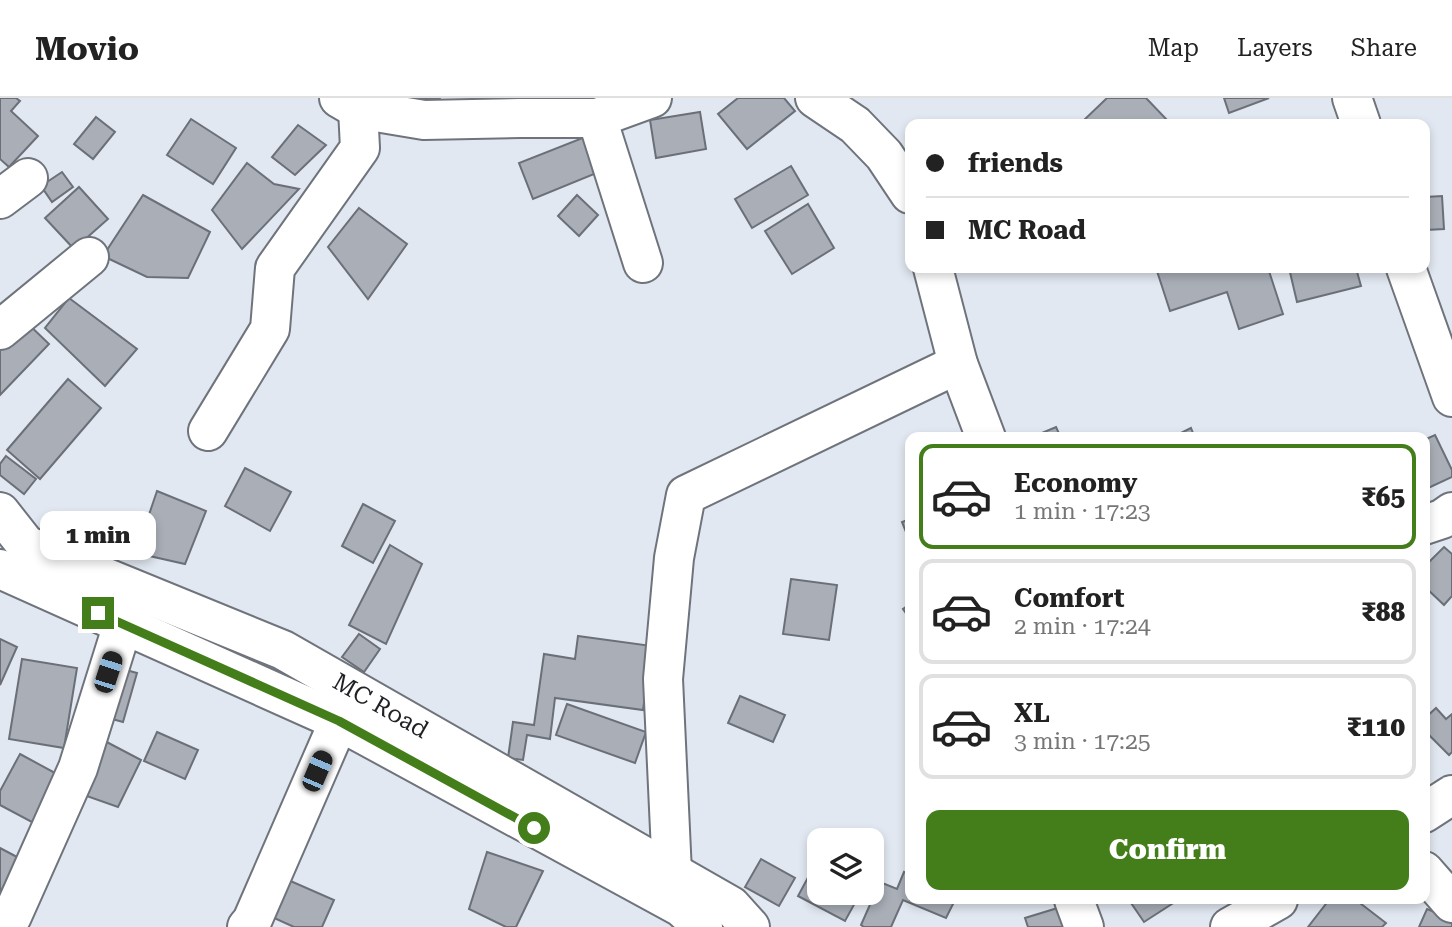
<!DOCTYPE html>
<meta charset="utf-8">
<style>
:root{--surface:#fff;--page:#f2f2f2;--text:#222;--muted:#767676;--line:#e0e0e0;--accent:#437e1a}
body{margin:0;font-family:"Roboto Serif",serif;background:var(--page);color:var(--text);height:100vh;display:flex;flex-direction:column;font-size:26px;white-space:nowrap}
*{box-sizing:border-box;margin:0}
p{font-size:23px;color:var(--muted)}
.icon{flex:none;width:38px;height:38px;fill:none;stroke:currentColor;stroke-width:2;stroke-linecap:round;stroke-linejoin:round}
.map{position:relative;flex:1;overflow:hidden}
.side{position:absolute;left:905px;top:334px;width:525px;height:472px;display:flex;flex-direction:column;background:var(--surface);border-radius:14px;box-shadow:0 4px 10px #0003}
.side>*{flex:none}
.hud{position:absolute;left:905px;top:21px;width:525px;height:154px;border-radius:14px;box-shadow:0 4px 10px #0003;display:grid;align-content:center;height:154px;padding:0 21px;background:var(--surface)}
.tools{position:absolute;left:807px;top:730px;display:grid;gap:14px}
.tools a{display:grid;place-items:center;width:77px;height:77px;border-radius:14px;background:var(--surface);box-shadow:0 4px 10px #0003;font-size:35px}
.end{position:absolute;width:32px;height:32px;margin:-16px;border:9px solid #437e1a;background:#fff;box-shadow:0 0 0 4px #fff}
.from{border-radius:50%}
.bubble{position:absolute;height:49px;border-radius:14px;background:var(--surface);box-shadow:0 4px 10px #0003;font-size:23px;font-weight:800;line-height:49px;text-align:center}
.car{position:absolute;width:21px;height:42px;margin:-21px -10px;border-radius:9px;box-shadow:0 0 5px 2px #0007;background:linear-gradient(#222 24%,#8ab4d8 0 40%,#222 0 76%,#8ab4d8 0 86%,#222 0)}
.hud b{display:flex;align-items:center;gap:24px;height:66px;font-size:26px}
.hud b+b{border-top:2px solid var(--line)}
.hud i{width:18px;height:18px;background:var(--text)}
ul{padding:12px 0 0;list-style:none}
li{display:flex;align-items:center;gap:21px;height:105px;margin:0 14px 10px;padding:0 7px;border:4px solid var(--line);border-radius:14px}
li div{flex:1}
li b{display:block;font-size:26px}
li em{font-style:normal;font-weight:800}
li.on{border-color:var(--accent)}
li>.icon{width:63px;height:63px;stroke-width:1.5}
.button{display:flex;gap:14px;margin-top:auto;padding:14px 21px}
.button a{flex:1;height:80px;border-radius:14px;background:var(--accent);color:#fff;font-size:28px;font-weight:800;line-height:80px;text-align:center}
header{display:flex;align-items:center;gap:42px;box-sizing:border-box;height:98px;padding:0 35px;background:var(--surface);border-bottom:2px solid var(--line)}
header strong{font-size:33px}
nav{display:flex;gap:38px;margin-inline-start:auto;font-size:24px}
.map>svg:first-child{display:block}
.building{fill:#a9aeb7;stroke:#6b7078;stroke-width:2}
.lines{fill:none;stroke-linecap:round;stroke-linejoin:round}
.minor-casing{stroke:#6f747c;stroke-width:42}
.primary-casing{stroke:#6f747c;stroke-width:42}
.minor{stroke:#fff;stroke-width:38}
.primary{stroke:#fff;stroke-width:38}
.route{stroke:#437e1a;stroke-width:9}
.labels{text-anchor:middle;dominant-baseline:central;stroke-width:7;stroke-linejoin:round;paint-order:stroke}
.street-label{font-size:24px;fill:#1f2125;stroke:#fff}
</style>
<header>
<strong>Movio</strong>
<nav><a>Map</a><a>Layers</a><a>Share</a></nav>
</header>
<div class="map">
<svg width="1452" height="829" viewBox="0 0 1452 829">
<rect width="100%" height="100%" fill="#e2e8f1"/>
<g class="building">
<path d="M0,0h16l4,3 -9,10 27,25 -29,31 -9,-8z"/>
<path d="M411,0h29l-7,13z"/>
<path d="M472,0h38l-9,16z"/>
<path d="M738,0h46l11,13 -48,38 -29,-35z"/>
<path d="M1107,0h39l23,24 -3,2h-80l-3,-3z"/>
<path d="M1224,0h45l-40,15z"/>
<path d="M700,14l6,37 -50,9 -6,-38z"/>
<path d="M96,19l19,15 -22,27 -19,-15z"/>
<path d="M191,21l45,29 -23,36 -46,-29z"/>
<path d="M298,27l28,20 -31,30 -23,-18z"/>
<path d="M585,39l14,35 -66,27 -14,-36z"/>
<path d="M247,65l27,21 25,5 -57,60 -30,-39z"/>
<path d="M791,68l17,29 -56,33 -17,-29z"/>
<path d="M62,74l11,15 -21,15 -11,-16z"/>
<path d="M79,89l29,32 -34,30 -29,-31z"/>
<path d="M143,97l67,37 -22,46 -41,-1 -44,-21z"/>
<path d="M577,97l21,20 -19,21 -21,-20z"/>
<path d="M1442,98l2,33 -18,1 -1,-33z"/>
<path d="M808,106l26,44 -42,26 -27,-43z"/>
<path d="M359,110l48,36 -39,55 -40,-52z"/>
<path d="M1156,170h77l1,3 11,-3h23l15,46 -44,15 -12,-37 -57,19z"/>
<path d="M1289,170h67l5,18 -64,16z"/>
<path d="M69,200l68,51 -32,37 -60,-58z"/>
<path d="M22,220l27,26 -49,51v-55z"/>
<path d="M68,281l33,29 -61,71 -33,-29z"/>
<path d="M1056,329l5,11h-31z"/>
<path d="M1191,330l4,10h-24z"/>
<path d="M1435,337l17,35v7l-28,13v-50z"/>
<path d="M6,358l30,23 -12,15 -24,-19v-11z"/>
<path d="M245,370l46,24 -21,39 -45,-25z"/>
<path d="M157,393l49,20 -21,53 -49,-11z"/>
<path d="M363,406l32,17 -22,42 -31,-17z"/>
<path d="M910,421v23l-8,-20z"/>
<path d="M96,422l33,14 -12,29 -34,-16z"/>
<path d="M390,447l32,19 -36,80 -37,-19z"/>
<path d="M1444,449l8,7v42l-8,9 -20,-19v-19z"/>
<path d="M791,481l46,6 -8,55 -46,-6z"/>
<path d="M910,506v15l-7,-10z"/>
<path d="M359,536l21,15 -16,23 -22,-15z"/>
<path d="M578,538l74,10 -9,64 -88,-12 -5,41 -23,-4 -4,25 -15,-2 5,-36 21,3 10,-71 31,5z"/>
<path d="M0,541l17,8 -17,38z"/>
<path d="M22,561l55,9 -13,80 -55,-9z"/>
<path d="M115,569l22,6 -14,49 -22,-6z"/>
<path d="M740,598l45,19 -12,27 -45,-19z"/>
<path d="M567,606l79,28 -11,31 -79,-28z"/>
<path d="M1436,610l10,11 6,-5v38l-3,3 -25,-25v-11z"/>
<path d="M157,634l41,18 -13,29 -41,-18z"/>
<path d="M101,641l40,21 -23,47 -40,-14z"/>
<path d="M20,656l48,26 -25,48 -43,-23v-14z"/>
<path d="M832,734l15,8h-19z"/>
<path d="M0,750l19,10 -19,35z"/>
<path d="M487,754l56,19 -27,56h-10l-37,-18z"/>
<path d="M819,759v35h42l-16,29 -47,-25z"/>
<path d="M761,761l34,19 -16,28 -34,-19z"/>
<path d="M904,774l6,3v25h45l-9,18 -43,-18 -12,27h-27l-3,-2 19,-43 17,7z"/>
<path d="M279,778l55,24 -12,27h-28l-31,-14z"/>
<path d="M1129,802h49l-34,22z"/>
<path d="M1329,802h27l30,23 -4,4h-74z"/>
<path d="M1064,808l7,21h-43l-3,-9z"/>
<path d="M1427,811l25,10v8h-33z"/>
</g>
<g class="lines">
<g class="minor-casing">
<g id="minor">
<path d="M339,0l19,11 66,11 96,-2h77l55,-20"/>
<path d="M815,0l40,27 29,30 26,39"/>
<path d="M1352,0l9,26"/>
<path d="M597,20l46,145"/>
<path d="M0,101l28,-21"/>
<path d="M933,170l25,96 28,74"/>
<path d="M1406,170l46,129"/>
<path d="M0,232l89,-73"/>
<path d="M208,333l62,-102 5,-61 85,-120 -2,-39"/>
<path d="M1424,427l18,-6 10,-7"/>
<path d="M1424,715l28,-18"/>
<path d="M1424,773l28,32"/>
<path d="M672,775l-9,-194 11,-121 12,-63 272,-131"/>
<path d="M1074,802l10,27"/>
<path d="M12,818l66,-148 45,-144"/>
<path d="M247,829l5,-6 87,-200"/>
<path d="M1230,829l48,-27"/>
</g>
</g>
<g class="primary-casing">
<g id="primary">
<path id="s1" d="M0,414l26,33 257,105 448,256 19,21"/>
<path d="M0,471l339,152 342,186 22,20"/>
</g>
</g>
<use href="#minor" class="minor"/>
<use href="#primary" class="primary"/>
</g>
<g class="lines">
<path class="route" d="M98,515l241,108 195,107"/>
</g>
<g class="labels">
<g class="street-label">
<text stroke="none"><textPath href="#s1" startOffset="432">MC Road</textPath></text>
</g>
</g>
</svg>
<div class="tools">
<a><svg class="icon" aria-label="layers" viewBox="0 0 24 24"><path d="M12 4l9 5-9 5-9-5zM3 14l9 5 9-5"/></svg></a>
</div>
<i class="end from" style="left:534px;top:730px"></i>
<i class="end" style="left:98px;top:515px"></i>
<div class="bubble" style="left:40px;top:413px;width:116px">1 min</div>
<i class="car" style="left:108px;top:574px;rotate:18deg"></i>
<i class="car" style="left:317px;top:673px;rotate:23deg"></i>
<div class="hud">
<b><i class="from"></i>friends</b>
<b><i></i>MC Road</b>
</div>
<section class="side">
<ul>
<li class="on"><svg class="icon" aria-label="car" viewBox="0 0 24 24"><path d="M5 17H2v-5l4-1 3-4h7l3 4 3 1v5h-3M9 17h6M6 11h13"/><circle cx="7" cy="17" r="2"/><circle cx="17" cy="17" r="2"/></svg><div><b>Economy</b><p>1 min · 17:23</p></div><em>₹65</em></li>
<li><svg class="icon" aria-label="car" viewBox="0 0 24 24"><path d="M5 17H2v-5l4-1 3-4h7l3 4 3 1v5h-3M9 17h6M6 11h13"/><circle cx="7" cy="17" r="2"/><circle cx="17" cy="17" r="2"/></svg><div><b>Comfort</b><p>2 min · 17:24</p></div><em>₹88</em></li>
<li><svg class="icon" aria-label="car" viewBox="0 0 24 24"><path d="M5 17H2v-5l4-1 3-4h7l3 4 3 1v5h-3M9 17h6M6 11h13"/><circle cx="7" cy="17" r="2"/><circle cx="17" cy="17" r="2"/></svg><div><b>XL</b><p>3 min · 17:25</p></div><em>₹110</em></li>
</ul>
<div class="button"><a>Confirm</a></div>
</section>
</div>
